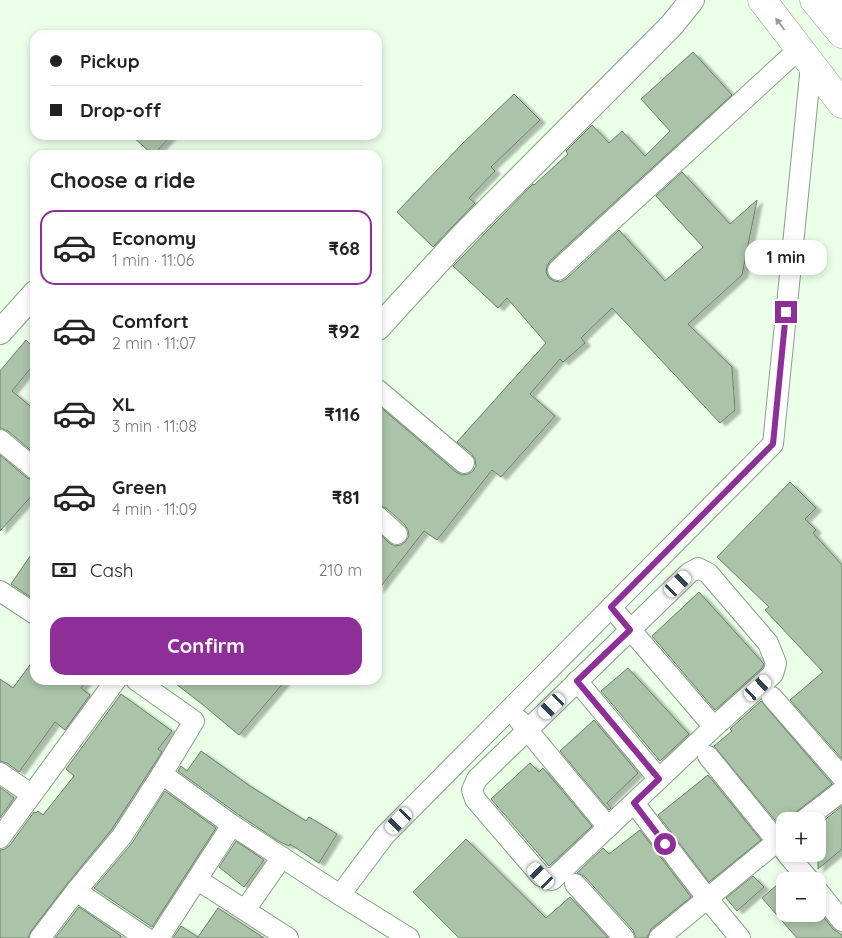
<!DOCTYPE html>
<meta charset="utf-8">
<style>
:root{--surface:#fff;--page:#f2f2f2;--text:#222;--muted:#767676;--line:#e0e0e0;--accent:#8e2f99}
body{margin:0;font-family:Quicksand,sans-serif;background:var(--page);color:var(--text);height:100vh;display:flex;flex-direction:column;font-size:19px;white-space:nowrap}
*{box-sizing:border-box;margin:0}
p{font-size:16px;color:var(--muted)}
.icon{flex:none;width:28px;height:28px;fill:none;stroke:currentColor;stroke-width:2;stroke-linecap:round;stroke-linejoin:round}
.map{position:relative;flex:1;overflow:hidden}
.drawer{position:absolute;left:30px;top:150px;width:352px;height:535px;display:flex;flex-direction:column;background:var(--surface);border-radius:15px;box-shadow:0 2px 8px #0003}
.drawer>*{flex:none}
.hud{position:absolute;left:30px;top:30px;width:352px;height:110px;border-radius:15px;box-shadow:0 2px 8px #0003;display:grid;align-content:center;height:110px;padding:0 20px;background:var(--surface)}
.tools{position:absolute;left:776px;top:812px;display:grid;gap:10px}
.tools a{display:grid;place-items:center;width:50px;height:50px;border-radius:10px;background:var(--surface);box-shadow:0 2px 8px #0003;font-size:25px}
.end{position:absolute;width:22px;height:22px;margin:-11px;border:6px solid #8e2f99;background:#fff;box-shadow:0 0 0 2px #fff}
.from{border-radius:50%}
.bubble{position:absolute;height:35px;border-radius:15px;background:var(--surface);box-shadow:0 2px 8px #0003;font-size:16px;font-weight:700;line-height:35px;text-align:center}
.car{position:absolute;width:15px;height:30px;margin:-15px -8px;border-radius:6px;box-shadow:0 0 4px 1px #0007;background:linear-gradient(#fff 24%,#345 0 40%,#fff 0 76%,#345 0 86%,#fff 0)}
.hud b{display:flex;align-items:center;gap:18px;height:48px;font-size:19px}
.hud b+b{border-top:1px solid var(--line)}
.hud i{width:12px;height:12px;background:var(--text)}
ul{padding:0;list-style:none}
li{display:flex;align-items:center;gap:15px;height:75px;margin:0 10px 8px;padding:0 10px;border:2px solid transparent;border-radius:15px}
li div{flex:1}
li b{display:block;font-size:19px}
li em{font-style:normal;font-weight:700}
li.on{border-color:var(--accent)}
li>.icon{width:45px;height:45px;stroke-width:1.5}
h2{padding:0 20px;font-size:22px;line-height:60px}
.pay{display:flex;align-items:center;gap:12px;height:55px;padding:0 20px;font-size:19px}
.pay p{margin-inline-start:auto}
.action{display:flex;gap:10px;margin-top:auto;padding:10px 20px}
.action a{flex:1;height:58px;border-radius:15px;background:var(--accent);color:#fff;font-size:20px;font-weight:700;line-height:58px;text-align:center}
.map>svg:first-child{display:block}
.building{fill:#abc3a9;stroke:#6a8068;filter:url(#shadow)}
.lines{fill:none;stroke-linecap:round;stroke-linejoin:round}
.minor-casing{stroke:#88a087;stroke-width:22}
.tertiary-casing{stroke:#88a087;stroke-width:26}
.secondary-casing{stroke:#88a087;stroke-width:29}
.minor{stroke:#fff;stroke-width:20}
.tertiary{stroke:#fff;stroke-width:24}
.secondary{stroke:#fff;stroke-width:28}
.oneway{fill:#999d98}
.route{stroke:#8e2f99;stroke-width:6}
</style>
<div class="map">
<svg width="842" height="938" viewBox="0 0 842 938">
<defs>
<filter id="shadow"><feDropShadow dx="5.5" dy="3" stdDeviation="1" flood-color="#0004"/></filter>
</defs>
<rect width="100%" height="100%" fill="#eafee8"/>
<g class="building">
<path d="M693,52l39,43 -182,166 -3,5 -1,6 3,6 5,3 6,1 6,-3 53,-49 46,51 38,-34 -47,-51 26,-24 48,52 27,-24 -15,75 -54,49 44,43 3,43 -15,13 -108,-115 -31,30 4,5 -22,19 -3,-3 -30,35 25,22 -54,61 -9,-7 -55,70 -13,-9 -46,59v-58l11,11 6,3 6,-1 4,-3 4,-6 -1,-6 -3,-5 -19,-17 -8,-3v-100l78,67 6,3 6,-1 5,-3 3,-5 -1,-7 -3,-5 -15,-12 89,-99 -39,-45 -9,10 -45,-42 80,-82 1,1 34,-31 -2,-3 26,-26 17,18 13,-12 23,25 25,-25 -29,-32z"/>
<path d="M514,94l26,26 -49,47 4,4 -26,27 6,5 -42,44 -36,-35 65,-68z"/>
<path d="M131,135h41l-19,20z"/>
<path d="M26,340l9,9v14l-23,28 23,19v44l-27,-23 -8,-3v-57z"/>
<path d="M0,455l27,23 8,3v11l-35,39z"/>
<path d="M790,482l26,26 -11,11 11,11 -3,3 29,32v194l-52,-59 33,-28 -58,-62 4,-3 -52,-50z"/>
<path d="M35,549v51l-24,-16z"/>
<path d="M699,592l65,72 -2,4 -47,42 -63,-74z"/>
<path d="M35,658v22h52l-6,8 9,7 -25,35 -10,-8 -36,50 -12,-9 -7,-2v-82l13,9z"/>
<path d="M628,668l61,66 -29,27 -59,-70z"/>
<path d="M171,680h115l-47,55 -37,-31z"/>
<path d="M121,694l51,37 -14,18 4,3 -50,77 -45,55 -36,47 -3,7h-28v-88l5,-1 5,-4 24,-33 2,1 2,-2 5,4 31,-39 -8,-7z"/>
<path d="M761,701l71,83 -36,28 -4,4 -1,5h-6v2l-6,2 -65,-79 18,-15 -2,-2z"/>
<path d="M594,720l44,53 -31,30 4,5 -2,2 -49,-59z"/>
<path d="M201,751l49,35 56,35 3,-4 28,17 -18,29 -29,-19 -1,2 -11,-5 -39,-26 -61,-44 3,-5 6,5z"/>
<path d="M530,763l9,9 4,-4 49,58 -43,40 -58,-67z"/>
<path d="M708,775l53,65 -52,42 -51,-67z"/>
<path d="M0,787l14,11 -14,20z"/>
<path d="M165,791l51,37 -64,99 -58,-39 38,-45z"/>
<path d="M842,806v43l-24,20v-44z"/>
<path d="M640,830l51,67 -40,32 -4,9h-11l-3,-8 -49,-54 -7,-3 26,-25 6,6z"/>
<path d="M466,839l80,79 24,-21 38,41h-149l-46,-46z"/>
<path d="M236,841l28,19 -20,27 -25,-20z"/>
<path d="M753,876l11,11 -27,24 -11,-13z"/>
<path d="M785,878v36h36l12,15 9,6v3h-45l-35,-40z"/>
<path d="M79,907l42,29 -1,2h-65z"/>
<path d="M218,908l46,30h-91l8,-12 17,11z"/>
</g>
<g class="lines">
<g class="minor-casing">
<g id="minor">
<path d="M830,19l12,-15"/>
<path d="M558,270l241,-221"/>
<path d="M378,390l86,73"/>
<path d="M0,440l35,29"/>
<path d="M378,517l19,17"/>
<path d="M698,568l10,5 60,70 8,20 -3,11 -59,53 -162,153 -11,-4 -66,-77 -3,-9 5,-11 212,-206z"/>
<path d="M0,591l35,23"/>
<path d="M611,607l103,120"/>
<path d="M577,681l82,98"/>
<path d="M772,697l70,80"/>
<path d="M519,720l89,107"/>
<path d="M708,756l77,95"/>
<path d="M0,773l31,21"/>
<path d="M162,774l70,51 108,70"/>
<path d="M634,803l73,95 33,40"/>
<path d="M803,821l39,-30"/>
<path d="M0,838l116,-158"/>
<path d="M787,854l23,27"/>
<path d="M198,880l90,58"/>
<path d="M575,884l49,54"/>
<path d="M76,891l70,47"/>
<path d="M818,891l24,30"/>
<path d="M245,910l37,-53"/>
<path d="M40,938l36,-47 46,-55 40,-62 32,-53 -58,-41"/>
<path d="M159,938l73,-113"/>
<path d="M409,938l-69,-43 45,-60 388,-391 38,-379"/>
<path d="M659,938l126,-103"/>
</g>
</g>
<g class="tertiary-casing">
<g id="tertiary">
<path d="M378,328l82,-90 211,-212 21,-26"/>
<path d="M0,332l35,-39"/>
</g>
</g>
<g class="secondary-casing">
<g id="secondary">
<path d="M762,0l80,104"/>
<path d="M814,0l28,34"/>
</g>
</g>
<use href="#minor" class="minor"/>
<use href="#tertiary" class="tertiary"/>
<use href="#secondary" class="secondary"/>
</g>
<defs><path id="oneway-solid" d="M-6-.8H1V-3.2L6.5 0L1 3.2V.8H-6Z" transform="scale(1.25)"/></defs>
<use class="oneway" href="#oneway-solid" transform="translate(780 24) rotate(-127)"/>
<g class="lines">
<path class="route" d="M665,844l-31,-41 25,-24 -82,-98 53,-51 -19,-23 162,-163 13,-132"/>
</g>
</svg>
<div class="tools">
<a>+</a>
<a>−</a>
</div>
<i class="end from" style="left:665px;top:844px"></i>
<i class="end" style="left:786px;top:312px"></i>
<div class="bubble" style="left:745px;top:240px;width:82px">1 min</div>
<i class="car" style="left:678px;top:584px;rotate:46deg"></i>
<i class="car" style="left:758px;top:688px;rotate:48deg"></i>
<i class="car" style="left:552px;top:706px;rotate:226deg"></i>
<i class="car" style="left:399px;top:821px;rotate:225deg"></i>
<i class="car" style="left:541px;top:876px;rotate:316deg"></i>
<div class="hud">
<b><i class="from"></i>Pickup</b>
<b><i></i>Drop-off</b>
</div>
<section class="drawer">
<h2>Choose a ride</h2>
<ul>
<li class="on"><svg class="icon" aria-label="car" viewBox="0 0 24 24"><path d="M5 17H2v-5l4-1 3-4h7l3 4 3 1v5h-3M9 17h6M6 11h13"/><circle cx="7" cy="17" r="2"/><circle cx="17" cy="17" r="2"/></svg><div><b>Economy</b><p>1 min · 11:06</p></div><em>₹68</em></li>
<li><svg class="icon" aria-label="car" viewBox="0 0 24 24"><path d="M5 17H2v-5l4-1 3-4h7l3 4 3 1v5h-3M9 17h6M6 11h13"/><circle cx="7" cy="17" r="2"/><circle cx="17" cy="17" r="2"/></svg><div><b>Comfort</b><p>2 min · 11:07</p></div><em>₹92</em></li>
<li><svg class="icon" aria-label="car" viewBox="0 0 24 24"><path d="M5 17H2v-5l4-1 3-4h7l3 4 3 1v5h-3M9 17h6M6 11h13"/><circle cx="7" cy="17" r="2"/><circle cx="17" cy="17" r="2"/></svg><div><b>XL</b><p>3 min · 11:08</p></div><em>₹116</em></li>
<li><svg class="icon" aria-label="car" viewBox="0 0 24 24"><path d="M5 17H2v-5l4-1 3-4h7l3 4 3 1v5h-3M9 17h6M6 11h13"/><circle cx="7" cy="17" r="2"/><circle cx="17" cy="17" r="2"/></svg><div><b>Green</b><p>4 min · 11:09</p></div><em>₹81</em></li>
</ul>
<div class="pay"><svg class="icon" aria-label="cash" viewBox="0 0 24 24"><path d="M3 7h18v10H3z"/><circle cx="12" cy="12" r="2"/></svg>Cash<p>210 m</p></div>
<div class="action"><a>Confirm</a></div>
</section>
</div>
